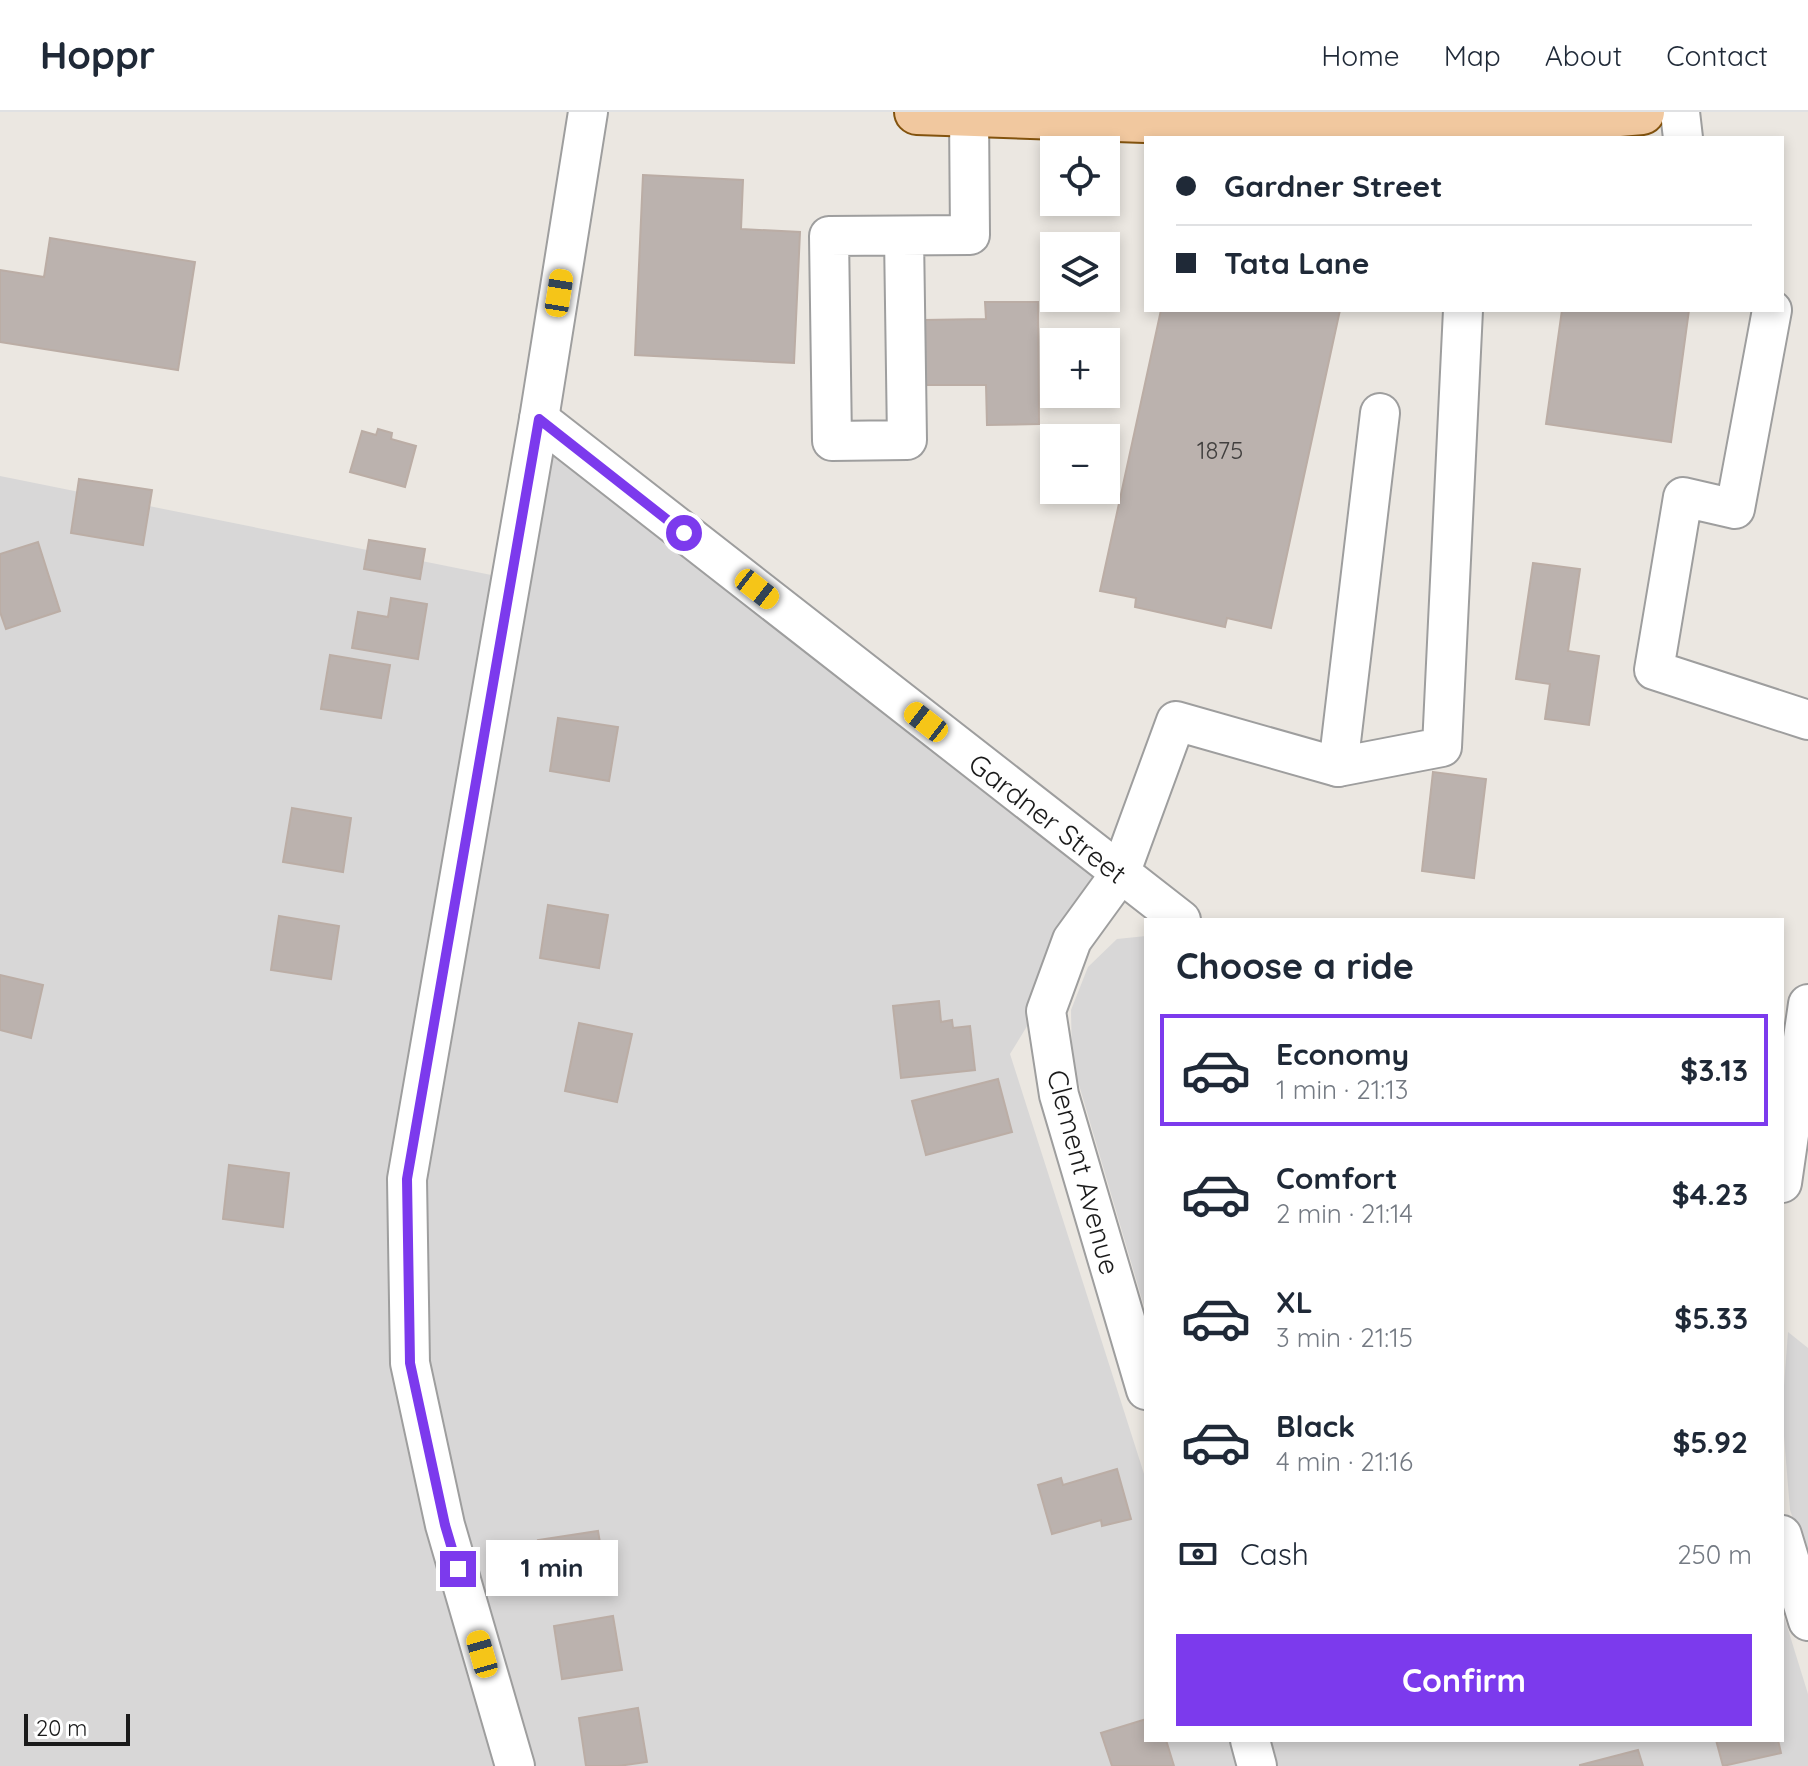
<!DOCTYPE html>
<meta charset="utf-8">
<style>
:root{--surface:#fff;--page:#f6f6f7;--text:#1f2937;--muted:#747a83;--line:#e0e1e3;--accent:#7c3aed}
body{margin:0;font-family:Quicksand,sans-serif;background:var(--page);color:var(--text);height:100vh;display:flex;flex-direction:column;font-size:30px;white-space:nowrap}
*{box-sizing:border-box;margin:0}
p{font-size:26px;color:var(--muted)}
.icon{flex:none;width:44px;height:44px;fill:none;stroke:currentColor;stroke-width:2;stroke-linecap:round;stroke-linejoin:round}
.map{position:relative;flex:1;overflow:hidden}
.side{position:absolute;left:1144px;top:806px;width:640px;height:824px;display:flex;flex-direction:column;background:var(--surface);border-radius:0px;box-shadow:0 4px 12px #0003}
.side>*{flex:none}
.top-card{position:absolute;left:1144px;top:24px;width:640px;height:176px;border-radius:0px;box-shadow:0 4px 12px #0003;display:grid;align-content:center;height:176px;padding:0 32px;background:var(--surface)}
.fabs{position:absolute;left:1040px;top:24px;display:grid;gap:16px}
.fabs a{display:grid;place-items:center;width:80px;height:80px;border-radius:0px;background:var(--surface);box-shadow:0 4px 12px #0003;font-size:40px}
.scale{position:absolute;left:24px;bottom:20px;width:106px;box-sizing:border-box;padding-left:8px;border:4px solid #1a1a1a;border-top:0;font-size:22px;line-height:28px;white-space:nowrap;color:#1a1a1a;-webkit-text-stroke:6px #fff;paint-order:stroke}
.end{position:absolute;width:36px;height:36px;margin:-18px;border:10px solid #7c3aed;background:#fff;box-shadow:0 0 0 4px #fff}
.from{border-radius:50%}
.bubble{position:absolute;height:56px;border-radius:0px;background:var(--surface);box-shadow:0 4px 12px #0003;font-size:26px;font-weight:700;line-height:56px;text-align:center}
.car{position:absolute;width:24px;height:48px;margin:-24px -12px;border-radius:10px;box-shadow:0 0 6px 2px #0007;background:linear-gradient(#f5c518 24%,#345 0 40%,#f5c518 0 76%,#345 0 86%,#f5c518 0)}
.top-card b{display:flex;align-items:center;gap:28px;height:76px;font-size:30px}
.top-card b+b{border-top:2px solid var(--line)}
.top-card i{width:20px;height:20px;background:var(--text)}
ul{padding:0;list-style:none}
li{display:flex;align-items:center;gap:24px;height:112px;margin:0 16px 12px;padding:0 16px;border:4px solid transparent;border-radius:0px}
li div{flex:1}
li b{display:block;font-size:30px}
li em{font-style:normal;font-weight:700}
li.current{border-color:var(--accent)}
li>.icon{width:72px;height:72px;stroke-width:1.5}
h2{padding:0 32px;font-size:36px;line-height:96px}
.pay{display:flex;align-items:center;gap:20px;height:88px;padding:0 32px;font-size:30px}
.pay p{margin-inline-start:auto}
.cta{display:flex;gap:16px;margin-top:auto;padding:16px 32px}
.cta a{flex:1;height:92px;border-radius:0px;background:var(--accent);color:#fff;font-size:32px;font-weight:700;line-height:92px;text-align:center}
header{display:flex;align-items:center;gap:48px;box-sizing:border-box;height:112px;padding:0 40px;background:var(--surface);border-bottom:2px solid var(--line)}
header strong{font-size:38px}
nav{display:flex;gap:44px;margin-inline-start:auto;font-size:28px}
.map>svg:first-child{display:block}
.residential{fill:#d8d7d7}
.building{fill:#bbb2ae;stroke:#bbada5;stroke-width:2}
.lines{fill:none;stroke-linecap:round;stroke-linejoin:round}
.minor-casing{stroke:#9e9e9e;stroke-width:42}
.major-casing{stroke:#83530e;stroke-width:48}
.minor{stroke:#fff;stroke-width:38}
.major{stroke:#f1c89f;stroke-width:44}
.route{stroke:#7c3aed;stroke-width:10}
.labels{text-anchor:middle;dominant-baseline:central;stroke-width:8;stroke-linejoin:round;paint-order:stroke}
.number-label{font-size:24px;fill:#42403f}
.street-label{font-size:28px;fill:#1a1a1a;stroke:#fff}
</style>
<header>
<strong>Hoppr</strong>
<nav><a>Home</a><a>Map</a><a>About</a><a>Contact</a></nav>
</header>
<div class="map">
<svg width="1808" height="1654" viewBox="0 0 1808 1654">
<rect width="100%" height="100%" fill="#ebe7e1"/>
<g class="residential">
<path d="M539,307l581,455 -110,180 136,426v260h83l8,26h-1237v-1290l511,103z"/>
<path d="M1146,824v377l-74,-252 -1,-51 17,-43 29,-28z"/>
<path d="M1788,1220l20,16v214l-18,-52 -8,-98z"/>
<path d="M1782,1498l26,84v72h-530l-7,-26h511z"/>
</g>
<g class="building">
<path d="M643,63l100,5 -2,49 59,3 -6,131 -159,-8z"/>
<path d="M50,126l145,24 -17,108 -178,-28v-72l44,7z"/>
<path d="M985,190h53l1,122 -52,1 -1,-40h-61l-1,-65 62,-1z"/>
<path d="M1161,198h179l-69,318 -44,-10 -2,9 -90,-20 1,-9 -36,-7z"/>
<path d="M1562,198h127l-18,132 -125,-18z"/>
<path d="M378,317l14,4 -1,6 25,7 -11,41 -55,-15 12,-41 14,4z"/>
<path d="M79,367l73,11 -9,55 -72,-12z"/>
<path d="M369,428l56,9 -5,30 -56,-10z"/>
<path d="M38,430l22,69 -54,18 -6,-17v-58z"/>
<path d="M1533,451l47,6 -12,82 31,5 -10,69 -44,-6 5,-35 -34,-5z"/>
<path d="M391,486l36,6 -9,55 -66,-11 6,-36 30,5z"/>
<path d="M330,543l60,10 -9,53 -60,-9z"/>
<path d="M558,606l60,9 -9,54 -59,-10z"/>
<path d="M1433,660l53,7 -12,99 -52,-7z"/>
<path d="M292,696l59,10 -8,54 -60,-10z"/>
<path d="M548,793l60,10 -9,53 -59,-10z"/>
<path d="M279,804l60,10 -8,53 -60,-9z"/>
<path d="M0,863l43,10 -12,53 -31,-8z"/>
<path d="M939,889l2,21 11,-2 1,8 17,-2 5,44 -74,8 -8,-72z"/>
<path d="M579,911l53,11 -15,68 -52,-11z"/>
<path d="M998,967l14,53 -86,23 -14,-54z"/>
<path d="M229,1053l60,8 -6,54 -60,-8z"/>
<path d="M1117,1357l14,50 -29,7 -1,-6 -49,14 -14,-49 23,-7 2,7z"/>
<path d="M598,1419l9,53 -60,10 -9,-54z"/>
<path d="M613,1504l9,54 -60,9 -8,-53z"/>
<path d="M638,1596l9,54 -29,4h-32l-7,-48z"/>
<path d="M1146,1607v21h20l8,26h-62l-11,-33z"/>
<path d="M1716,1628h62l3,13 -58,13z"/>
<path d="M1638,1638l5,16h-63v-1z"/>
</g>
<g class="lines">
<g class="minor-casing">
<g id="minor">
<path d="M1680,0l3,26"/>
<path d="M904,124l3,204 -75,1 -3,-205 141,-1 -1,-121"/>
<path d="M1772,198l-37,199 -52,-12 -29,173 154,50"/>
<path d="M1380,301l-42,354 104,-20 21,-437"/>
<path d="M539,307l642,501"/>
<path d="M1782,1071l26,-179"/>
<path d="M1146,1278l-87,-295 -13,-84 26,-71 48,-66 56,-153 162,46"/>
<path d="M1782,1423l26,86"/>
<path d="M1250,1628l7,26"/>
<path d="M515,1654l-70,-241 -35,-162 -3,-184 132,-760 49,-307"/>
</g>
</g>
<g class="major-casing">
<path id="major" d="M917,0l486,17 88,-4 151,-13"/>
</g>
<use href="#minor" class="minor"/>
<use href="#major" class="major"/>
</g>
<g class="lines">
<path class="route" d="M458,1457l-13,-44 -35,-162 -3,-184 132,-760 145,114"/>
</g>
<g class="labels">
<g class="number-label">
<text x="1220" y="338">1875</text>
</g>
<g class="street-label">
<text transform="translate(1048 706) rotate(38)">Gardner Street</text>
<text transform="translate(1084 1060) rotate(75)">Clement Avenue</text>
</g>
</g>
</svg>
<div class="fabs">
<a><svg class="icon" aria-label="locate" viewBox="0 0 24 24"><circle cx="12" cy="12" r="6"/><path d="M12 2v4M12 18v4M2 12h4M18 12h4"/></svg></a>
<a><svg class="icon" aria-label="layers" viewBox="0 0 24 24"><path d="M12 4l9 5-9 5-9-5zM3 14l9 5 9-5"/></svg></a>
<a>+</a>
<a>−</a>
</div>
<div class="scale">20 m</div>
<i class="end from" style="left:684px;top:421px"></i>
<i class="end" style="left:458px;top:1457px"></i>
<div class="bubble" style="left:486px;top:1428px;width:132px">1 min</div>
<i class="car" style="left:559px;top:181px;rotate:9deg"></i>
<i class="car" style="left:757px;top:477px;rotate:128deg"></i>
<i class="car" style="left:926px;top:610px;rotate:308deg"></i>
<i class="car" style="left:482px;top:1542px;rotate:344deg"></i>
<div class="top-card">
<b><i class="from"></i>Gardner Street</b>
<b><i></i>Tata Lane</b>
</div>
<section class="side">
<h2>Choose a ride</h2>
<ul>
<li class="current"><svg class="icon" aria-label="car" viewBox="0 0 24 24"><path d="M5 17H2v-5l4-1 3-4h7l3 4 3 1v5h-3M9 17h6M6 11h13"/><circle cx="7" cy="17" r="2"/><circle cx="17" cy="17" r="2"/></svg><div><b>Economy</b><p>1 min · 21:13</p></div><em>$3.13</em></li>
<li><svg class="icon" aria-label="car" viewBox="0 0 24 24"><path d="M5 17H2v-5l4-1 3-4h7l3 4 3 1v5h-3M9 17h6M6 11h13"/><circle cx="7" cy="17" r="2"/><circle cx="17" cy="17" r="2"/></svg><div><b>Comfort</b><p>2 min · 21:14</p></div><em>$4.23</em></li>
<li><svg class="icon" aria-label="car" viewBox="0 0 24 24"><path d="M5 17H2v-5l4-1 3-4h7l3 4 3 1v5h-3M9 17h6M6 11h13"/><circle cx="7" cy="17" r="2"/><circle cx="17" cy="17" r="2"/></svg><div><b>XL</b><p>3 min · 21:15</p></div><em>$5.33</em></li>
<li><svg class="icon" aria-label="car" viewBox="0 0 24 24"><path d="M5 17H2v-5l4-1 3-4h7l3 4 3 1v5h-3M9 17h6M6 11h13"/><circle cx="7" cy="17" r="2"/><circle cx="17" cy="17" r="2"/></svg><div><b>Black</b><p>4 min · 21:16</p></div><em>$5.92</em></li>
</ul>
<div class="pay"><svg class="icon" aria-label="cash" viewBox="0 0 24 24"><path d="M3 7h18v10H3z"/><circle cx="12" cy="12" r="2"/></svg>Cash<p>250 m</p></div>
<div class="cta"><a>Confirm</a></div>
</section>
</div>
